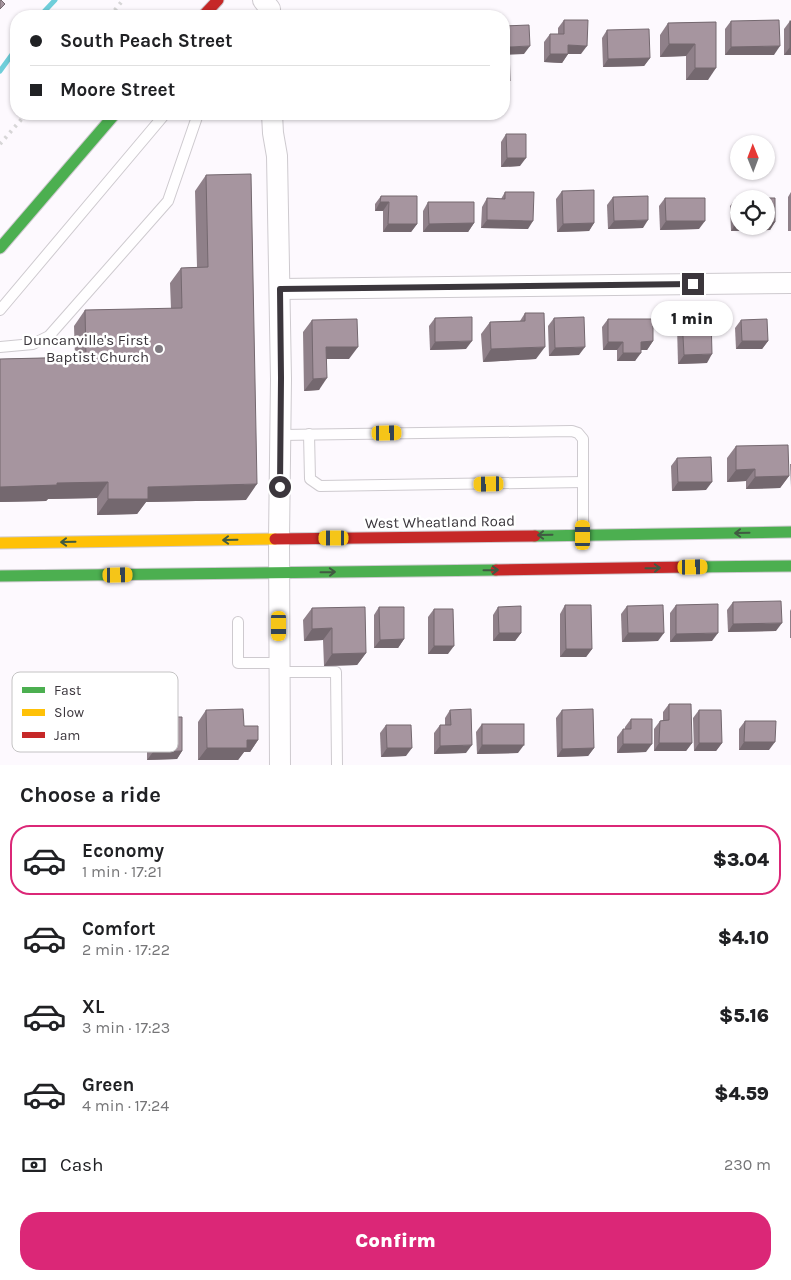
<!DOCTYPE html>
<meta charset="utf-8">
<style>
:root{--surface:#fff;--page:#f2f2f2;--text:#202124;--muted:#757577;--line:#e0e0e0;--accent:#db2777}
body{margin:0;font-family:Karla,sans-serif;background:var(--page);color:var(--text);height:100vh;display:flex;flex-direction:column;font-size:19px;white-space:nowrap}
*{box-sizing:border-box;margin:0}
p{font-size:16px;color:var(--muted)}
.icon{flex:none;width:28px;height:28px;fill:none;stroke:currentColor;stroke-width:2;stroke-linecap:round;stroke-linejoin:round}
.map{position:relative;height:765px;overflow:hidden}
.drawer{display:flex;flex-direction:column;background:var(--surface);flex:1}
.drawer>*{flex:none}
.guide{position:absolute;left:10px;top:10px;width:500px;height:110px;border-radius:20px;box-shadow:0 1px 4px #0004;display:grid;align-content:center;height:110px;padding:0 20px;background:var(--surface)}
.needle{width:32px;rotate:359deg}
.buttons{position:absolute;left:730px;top:135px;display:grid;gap:10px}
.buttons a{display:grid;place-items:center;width:45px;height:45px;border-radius:50%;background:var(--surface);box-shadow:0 1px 4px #0004;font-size:25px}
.end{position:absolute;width:22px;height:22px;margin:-11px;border:6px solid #3b363c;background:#fff;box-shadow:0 0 0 2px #fff}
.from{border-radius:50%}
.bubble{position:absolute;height:35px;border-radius:18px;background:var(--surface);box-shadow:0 1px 4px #0004;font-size:16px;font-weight:800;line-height:35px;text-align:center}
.car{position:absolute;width:15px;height:30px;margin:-15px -8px;border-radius:6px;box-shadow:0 0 4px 1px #0007;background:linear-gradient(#f5c518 24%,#345 0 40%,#f5c518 0 76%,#345 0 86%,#f5c518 0)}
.guide b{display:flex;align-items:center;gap:18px;height:48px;font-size:19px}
.guide b+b{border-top:1px solid var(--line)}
.guide i{width:12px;height:12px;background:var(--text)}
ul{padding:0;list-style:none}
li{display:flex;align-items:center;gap:15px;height:70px;margin:0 10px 8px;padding:0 10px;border:2px solid transparent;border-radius:20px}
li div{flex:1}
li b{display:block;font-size:19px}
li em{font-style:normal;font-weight:800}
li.current{border-color:var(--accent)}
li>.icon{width:45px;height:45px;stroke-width:1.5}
h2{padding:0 20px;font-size:22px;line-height:60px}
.pay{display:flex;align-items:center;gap:12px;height:55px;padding:0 20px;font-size:19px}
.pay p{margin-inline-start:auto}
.action{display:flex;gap:10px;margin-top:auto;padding:10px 20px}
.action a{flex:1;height:58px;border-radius:20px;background:var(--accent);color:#fff;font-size:20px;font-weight:800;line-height:58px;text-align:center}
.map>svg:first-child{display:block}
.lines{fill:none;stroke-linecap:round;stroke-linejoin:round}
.stream{stroke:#6fceda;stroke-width:5}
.lane-casing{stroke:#cecacf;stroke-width:12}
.street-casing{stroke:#cecacf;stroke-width:22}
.fast-casing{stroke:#cecacf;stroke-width:13}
.slow-casing{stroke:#cecacf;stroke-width:13}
.jam-casing{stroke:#cecacf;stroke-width:13}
.lane{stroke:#fffeff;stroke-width:10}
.street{stroke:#fffeff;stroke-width:20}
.fast{stroke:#4caf50;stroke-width:11}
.slow{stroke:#ffc107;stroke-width:11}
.jam{stroke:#c62828;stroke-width:11}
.rail{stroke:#d7d6d7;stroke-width:4;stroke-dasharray:2.5 5;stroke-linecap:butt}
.wall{fill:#8f8089}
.shaded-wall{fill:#74686f}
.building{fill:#a6959f;stroke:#74686f}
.oneway{stroke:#405a42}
.route{stroke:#3b363c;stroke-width:6}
.poi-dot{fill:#7f7a80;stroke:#fff;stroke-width:2}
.labels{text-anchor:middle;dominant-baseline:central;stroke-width:5;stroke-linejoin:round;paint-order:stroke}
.poi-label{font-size:15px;fill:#3b363c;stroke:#fff;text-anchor:end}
.street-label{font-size:15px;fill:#3b363c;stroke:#fff}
.key{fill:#fff;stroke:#c4c3c4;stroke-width:1}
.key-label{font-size:14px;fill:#3b363c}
</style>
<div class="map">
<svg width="791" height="765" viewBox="0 0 791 765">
<rect width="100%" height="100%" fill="#fdf9fe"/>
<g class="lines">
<g class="stream">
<path d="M40,16l15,-16"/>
<path d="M0,71l16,-22"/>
</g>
<g class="lane-casing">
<g id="lane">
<path d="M0,310l165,-196"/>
<path d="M0,347l33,-3 16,-8 119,-135 30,-87"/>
<path d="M309,434l1,45 10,7 263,-4"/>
<path d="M281,435l291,-4 6,2 5,6v96"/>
<path d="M238,622v41h41"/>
<path d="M280,672h56l1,93"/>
</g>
</g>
<g class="street-casing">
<g id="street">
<path d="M263,0l7,9 -1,7"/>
<path d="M272,114l1,19 4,23 4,223 -2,160 1,226"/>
<path d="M280,289l511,-6"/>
</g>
</g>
<g class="fast-casing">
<g id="fast">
<path d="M0,248l115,-134"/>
<path d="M535,536l256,-4"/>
<path d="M688,567l103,-1"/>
<path d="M0,576l496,-6"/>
</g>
</g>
<g class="slow-casing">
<path id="slow" d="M0,543l275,-4"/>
</g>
<g class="jam-casing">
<g id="jam">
<path d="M203,16l15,-16"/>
<path d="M275,539l260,-3"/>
<path d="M496,570l192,-3"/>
</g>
</g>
<use href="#lane" class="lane"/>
<use href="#street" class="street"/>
<use href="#fast" class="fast"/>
<use href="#slow" class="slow"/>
<use href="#jam" class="jam"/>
<g class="rail">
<path d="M110,16l13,-16"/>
<path d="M0,144l26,-30"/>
</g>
</g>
<g class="wall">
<path d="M564,20l17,34h-13l-6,9 -18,-1v-20l6,-8h8v-6z"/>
<path d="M731,21l43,34h-49v-26z"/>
<path d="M790,21h1v34h-7v-26z"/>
<path d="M716,22l-8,58h-22v-24l-26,1v-22l8,-12z"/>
<path d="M607,30l43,28 -6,8 -41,1 -1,-29z"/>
<path d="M506,134l14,32 -19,1v-25z"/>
<path d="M206,175l40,325 -100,2 -9,12 -40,1v-17l-49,1 -2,2 -46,1v-143l75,-2 -1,-31 11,-16 86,-1 -1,-26 11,-15 16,-1 -2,-76z"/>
<path d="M562,191l32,32 -5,8 -32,1 -1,-33z"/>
<path d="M505,192l23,37 -47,-1 1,-21 5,-9 14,1z"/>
<path d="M791,192v39h-3v-34z"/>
<path d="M381,196l36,28 -6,8h-28v-21h-8v-7z"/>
<path d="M613,197l30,31 -35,1 -1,-24z"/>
<path d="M665,198l34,31 -39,1 -1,-24z"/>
<path d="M736,198l39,24 -5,8 -39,1 -1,-25z"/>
<path d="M428,202l46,21 -6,9h-45v-21z"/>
<path d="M525,313l11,46 -53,3 -2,-28 9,-12 30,-1z"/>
<path d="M435,318l31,31 -36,1 -1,-24z"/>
<path d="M554,318l25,37 -30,1 -1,-30z"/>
<path d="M682,318l25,45 -29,1 -1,-38z"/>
<path d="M608,319l45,22 -6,9h-6l-6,11h-18v-11h-14l-1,-23z"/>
<path d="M312,320l37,39h-22l-8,31 -15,1 -1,-59z"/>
<path d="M741,320l27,21 -6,8h-26l-1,-21z"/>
<path d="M736,446l53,30 -9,12 -34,1v-8l-19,1v-24z"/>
<path d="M677,458l29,32 -34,1 -1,-25z"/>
<path d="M790,464h1v23z"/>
<path d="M733,602l43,29 -48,1 -1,-22z"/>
<path d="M565,605l27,44 -6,8h-26v-43z"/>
<path d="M676,605l36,36 -42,1v-29z"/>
<path d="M627,606l31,35 -36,1 -1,-28z"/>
<path d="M379,607l25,32 -6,9h-24v-33z"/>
<path d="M498,607l23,26 -6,8h-22v-26z"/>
<path d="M312,608l54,45 -9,12 -33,1 -1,-26 -19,1 -1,-21z"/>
<path d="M434,609l14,45h-20v-37z"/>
<path d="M791,609v29h-1v-27z"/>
<path d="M669,704l23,39 -6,8h-32v-22l6,-8 3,-1v-8z"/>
<path d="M206,710l38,16 14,14 -8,12h-6l-6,8h-40v-38z"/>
<path d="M450,710l16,43 -32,1v-21l6,-8h5v-7z"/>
<path d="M562,710l32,38 -6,8 -31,1 -1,-39z"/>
<path d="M699,710l23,33 -6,8h-22l-1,-33z"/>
<path d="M152,717l30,34 -5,8 -30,1v-34z"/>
<path d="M631,719l15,33 -29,1v-16l6,-8h2v-2z"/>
<path d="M745,721l24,29h-30v-21z"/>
<path d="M482,724l36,29 -41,1 -1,-22z"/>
<path d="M386,725l20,31 -25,1 -1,-24z"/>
</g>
<g class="shaded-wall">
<path d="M669,44h26l-9,12 -26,1z"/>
<path d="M568,45l19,1 -6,8h-19z"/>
<path d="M530,46l-6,8 -20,1 5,-8z"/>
<path d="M780,46l-6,9h-49l6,-8z"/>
<path d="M790,47h1v8h-7z"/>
<path d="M550,54h18l-6,9 -18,-1z"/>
<path d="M650,58l-6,8 -41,1 5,-8z"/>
<path d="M695,68h21l-8,12h-22z"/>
<path d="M510,81l-6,8v-7z"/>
<path d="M507,158h19l-6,8 -19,1z"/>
<path d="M380,202h9l-6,9h-8z"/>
<path d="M487,220l46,1 -5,8 -47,-1z"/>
<path d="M648,220l-5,8 -35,1 6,-8z"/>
<path d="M666,221h39l-6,8 -39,1z"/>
<path d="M766,222h9l-5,8 -39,1 5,-8h3v3h27z"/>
<path d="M474,223l-6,9h-45l6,-8z"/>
<path d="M594,223l-5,8 -32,1 6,-8z"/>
<path d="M388,224h29l-6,8h-28z"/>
<path d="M472,341l-6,8 -36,1 5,-8z"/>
<path d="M653,341l-6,9h-12l6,-8z"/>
<path d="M742,341h26l-6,8h-26z"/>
<path d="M608,342h15l-6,8h-14z"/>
<path d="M326,347h32l-9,12h-31z"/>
<path d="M545,347l-9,12 -53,3 8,-13z"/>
<path d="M585,347l-6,8 -30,1 6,-8z"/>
<path d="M623,353h18l-6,8h-18z"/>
<path d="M712,354l-5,9 -29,1 6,-9z"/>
<path d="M327,378l-8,12 -15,1 9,-12z"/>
<path d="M755,469l-9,12 -19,1 9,-12z"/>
<path d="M789,476l-9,12 -34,1 9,-12z"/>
<path d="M108,482l-11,16 -49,1 -2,2 -46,1v-15l57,-4z"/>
<path d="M678,482h34l-6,8 -34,1z"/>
<path d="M257,484l-11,16 -100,2 -9,12 -40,1 11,-16 40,-12z"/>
<path d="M782,623l-6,8 -48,1 5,-8z"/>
<path d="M332,628l-9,12 -19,1 8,-12z"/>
<path d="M499,633h22l-6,8h-22z"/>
<path d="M628,633h36l-6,8 -36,1z"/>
<path d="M718,633l-6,8 -42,1 6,-8z"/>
<path d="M404,639l-6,9h-24l6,-8z"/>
<path d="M434,646h20l-6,8h-20z"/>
<path d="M566,649h26l-6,8h-26z"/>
<path d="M366,653l-9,12 -33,1 8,-12z"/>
<path d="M247,740h11l-8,12h-6l-6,8h-40l9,-12z"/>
<path d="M744,742h31l-6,8h-30z"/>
<path d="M659,743h33l-6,8h-32z"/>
<path d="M699,743h23l-6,8h-22z"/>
<path d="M623,744h29l-6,8 -29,1z"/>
<path d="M472,745l-6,8 -32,1 6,-8z"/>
<path d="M482,745h42l-6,8 -41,1z"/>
<path d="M387,748h25l-6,8 -25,1z"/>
<path d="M594,748l-6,8 -31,1 5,-8z"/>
<path d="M182,751l-5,8 -30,1 6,-8z"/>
</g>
<g class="building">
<path d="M0,0h1l4,4 -5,5z"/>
<path d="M564,20h24l-1,26 -19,-1v9h-18v-20h14z"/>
<path d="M779,20l1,26 -49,1v-26z"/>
<rect x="790" y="21" width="1" height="26"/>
<path d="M716,22v46h-21v-24h-26l-1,-21z"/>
<path d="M529,25l1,21 -21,1 1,34 -6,1v-56z"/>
<path d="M649,29l1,29 -42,1 -1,-29z"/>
<path d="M506,134h20v24h-19z"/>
<path d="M251,174l6,310 -109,3v12h-40v-17l-51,1v2l-57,2v-128l86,-2 -1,-47 97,-2 -1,-40 27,-1 -2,-92z"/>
<path d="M594,190v33l-31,1 -1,-33z"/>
<path d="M505,192h29l-1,29 -46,-1v-22l18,1z"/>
<path d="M381,196h36v28h-29l1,-22h-9z"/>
<path d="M648,196v24l-34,1 -1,-24z"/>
<path d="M665,198h40v23h-39z"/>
<path d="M736,198h39v24h-9v-23h-27v24h-3z"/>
<path d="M428,202h46v21l-45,1z"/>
<path d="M525,313h19l1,34 -54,2 -1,-27 35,-1z"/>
<path d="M472,317v24l-37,1v-24z"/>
<path d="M584,317l1,30 -30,1 -1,-30z"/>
<path d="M711,317l1,37 -28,1 -2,-37z"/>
<path d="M357,319l1,28h-32l1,31 -14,1 -1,-59z"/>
<path d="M608,319h45v22l-12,1v11h-18v-11h-15z"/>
<path d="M767,319l1,22h-26l-1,-21z"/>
<path d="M788,445l1,31 -34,1v-8l-19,1v-24z"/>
<path d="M711,457l1,25h-34l-1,-24z"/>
<path d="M781,601l1,22 -49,1v-22z"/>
<path d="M718,604v29l-42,1v-29z"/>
<path d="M565,605h26l1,44h-26z"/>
<path d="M663,605l1,28h-36l-1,-27z"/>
<path d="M521,606v27h-22l-1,-26z"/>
<path d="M365,607l1,46 -34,1v-26l-20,1v-21z"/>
<path d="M379,607h25v32l-24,1z"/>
<path d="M434,609h19l1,37h-20z"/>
<path d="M669,704h22l1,39h-33l1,-22 9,-1z"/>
<path d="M243,709l1,17h14v14h-11v8h-40l-1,-38z"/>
<path d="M471,709l1,36 -32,1v-21h11l-1,-15z"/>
<path d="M593,709l1,39 -32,1v-39z"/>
<path d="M699,710h22l1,33h-23z"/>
<path d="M152,717h30v34l-29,1z"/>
<path d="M631,719h21v25h-29v-15h8z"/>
<path d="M745,721h31l-1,21h-31z"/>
<rect x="482" y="724" width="42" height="21"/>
<path d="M386,725h25l1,23h-25z"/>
</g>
<defs><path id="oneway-shaft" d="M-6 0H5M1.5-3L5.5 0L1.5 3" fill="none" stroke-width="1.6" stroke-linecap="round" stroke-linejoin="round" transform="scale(1.25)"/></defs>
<g class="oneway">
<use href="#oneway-shaft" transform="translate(742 533) rotate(179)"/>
<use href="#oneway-shaft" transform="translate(545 535) rotate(179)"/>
<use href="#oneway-shaft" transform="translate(230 540) rotate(179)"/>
<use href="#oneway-shaft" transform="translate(68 542) rotate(179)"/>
<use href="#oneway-shaft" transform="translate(653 568) rotate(-1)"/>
<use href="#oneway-shaft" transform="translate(491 570) rotate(-1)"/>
<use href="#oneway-shaft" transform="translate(328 572) rotate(-1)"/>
</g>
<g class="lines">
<path class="route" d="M280,487l1,-109 -1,-89 413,-5"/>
</g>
<circle class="poi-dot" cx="159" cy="349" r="5"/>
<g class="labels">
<g class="poi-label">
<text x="149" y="340">Duncanville's First<tspan x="149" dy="17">Baptist Church</tspan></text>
</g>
<g class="street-label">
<text transform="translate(440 522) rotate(-1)">West Wheatland Road</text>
</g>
</g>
<rect x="12" y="672" width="166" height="80" rx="8" class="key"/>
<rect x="22" y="687" width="23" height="6" fill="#4caf50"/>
<rect x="22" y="709" width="23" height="7" fill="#ffc107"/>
<rect x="22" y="732" width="23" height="6" fill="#c62828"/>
<g class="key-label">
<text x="54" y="695">Fast</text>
<text x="54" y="717">Slow</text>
<text x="54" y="740">Jam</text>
</g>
</svg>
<div class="buttons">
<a><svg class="needle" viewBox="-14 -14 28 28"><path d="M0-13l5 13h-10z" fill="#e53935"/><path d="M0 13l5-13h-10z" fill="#757577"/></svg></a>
<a><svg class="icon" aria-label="locate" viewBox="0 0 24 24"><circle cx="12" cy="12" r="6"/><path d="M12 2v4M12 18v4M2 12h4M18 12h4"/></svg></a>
</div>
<i class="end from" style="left:280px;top:487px"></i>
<i class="end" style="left:693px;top:284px"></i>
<div class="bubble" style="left:651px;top:301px;width:82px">1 min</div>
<i class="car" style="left:387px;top:433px;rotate:89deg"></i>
<i class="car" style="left:489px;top:484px;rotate:269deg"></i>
<i class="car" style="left:583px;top:535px;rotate:0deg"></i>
<i class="car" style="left:334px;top:538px;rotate:270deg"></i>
<i class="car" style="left:693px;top:567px;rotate:89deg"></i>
<i class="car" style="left:118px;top:575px;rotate:89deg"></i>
<i class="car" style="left:279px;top:626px;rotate:180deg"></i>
<div class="guide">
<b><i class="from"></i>South Peach Street</b>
<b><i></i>Moore Street</b>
</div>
</div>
<section class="drawer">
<h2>Choose a ride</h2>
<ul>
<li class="current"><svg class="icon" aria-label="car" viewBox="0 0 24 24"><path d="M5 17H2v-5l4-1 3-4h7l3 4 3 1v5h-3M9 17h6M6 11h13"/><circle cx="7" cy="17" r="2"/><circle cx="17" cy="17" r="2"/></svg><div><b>Economy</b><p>1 min · 17:21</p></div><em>$3.04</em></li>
<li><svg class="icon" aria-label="car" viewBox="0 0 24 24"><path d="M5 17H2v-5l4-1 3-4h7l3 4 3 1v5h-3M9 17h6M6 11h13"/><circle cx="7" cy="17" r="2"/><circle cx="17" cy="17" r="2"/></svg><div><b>Comfort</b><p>2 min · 17:22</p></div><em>$4.10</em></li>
<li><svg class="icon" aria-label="car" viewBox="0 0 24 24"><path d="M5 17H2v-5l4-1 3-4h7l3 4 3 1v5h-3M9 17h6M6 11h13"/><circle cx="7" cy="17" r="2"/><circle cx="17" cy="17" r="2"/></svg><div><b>XL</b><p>3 min · 17:23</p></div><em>$5.16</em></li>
<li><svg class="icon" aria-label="car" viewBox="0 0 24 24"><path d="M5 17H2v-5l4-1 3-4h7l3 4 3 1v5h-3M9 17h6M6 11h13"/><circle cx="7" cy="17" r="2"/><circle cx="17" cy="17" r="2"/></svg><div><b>Green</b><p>4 min · 17:24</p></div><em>$4.59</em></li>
</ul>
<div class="pay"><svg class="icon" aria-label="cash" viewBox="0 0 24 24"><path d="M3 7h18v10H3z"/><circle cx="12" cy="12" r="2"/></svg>Cash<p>230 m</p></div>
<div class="action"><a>Confirm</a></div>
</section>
